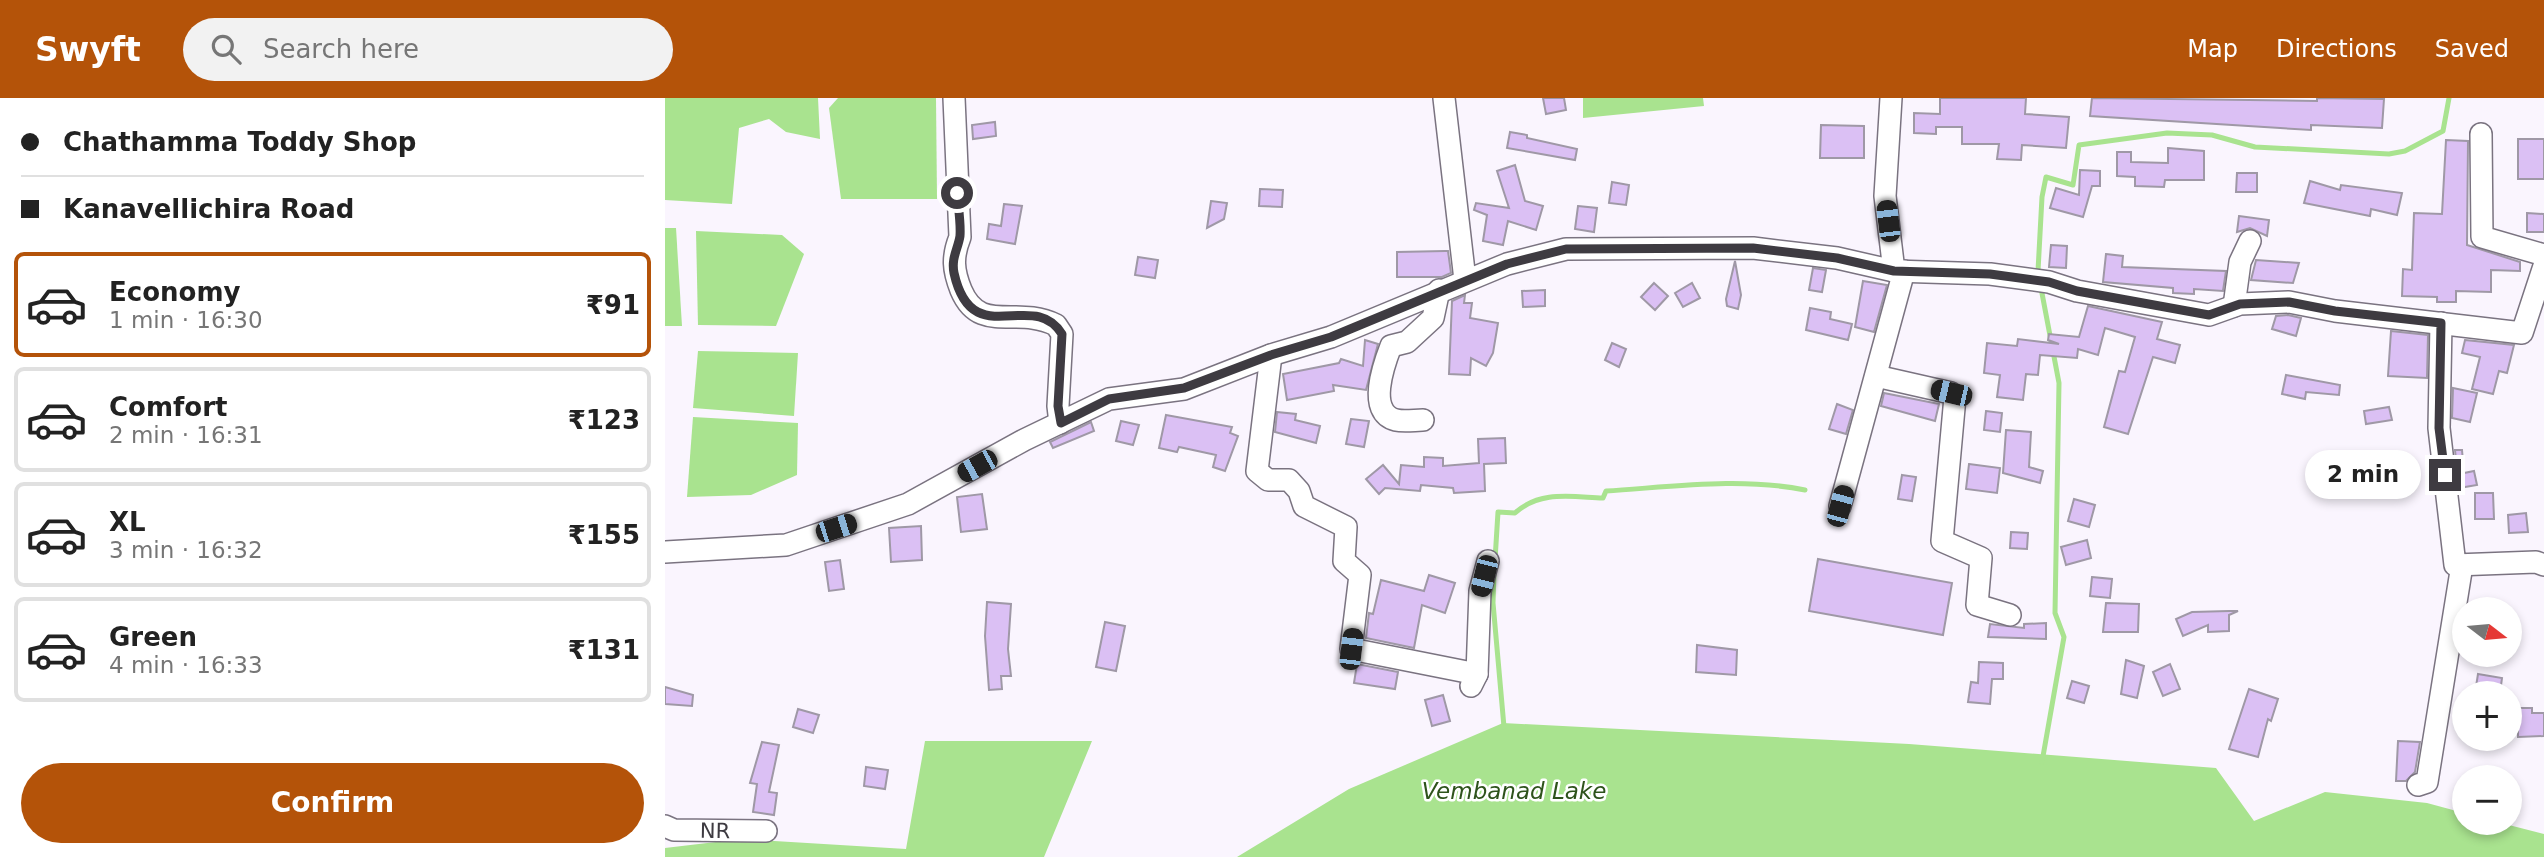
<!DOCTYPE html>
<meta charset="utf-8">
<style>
:root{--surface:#fff;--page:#f2f2f2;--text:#222;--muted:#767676;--line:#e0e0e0;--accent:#b45309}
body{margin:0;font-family:"DejaVu Sans",sans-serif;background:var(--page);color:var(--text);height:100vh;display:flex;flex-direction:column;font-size:26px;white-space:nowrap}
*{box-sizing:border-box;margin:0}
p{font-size:23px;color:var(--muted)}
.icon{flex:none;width:38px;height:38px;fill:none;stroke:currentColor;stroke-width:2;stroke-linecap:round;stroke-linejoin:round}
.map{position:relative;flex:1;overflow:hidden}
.sheet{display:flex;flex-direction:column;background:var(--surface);width:665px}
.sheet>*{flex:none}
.top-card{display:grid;align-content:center;height:154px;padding:0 21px;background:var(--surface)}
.needle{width:46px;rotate:106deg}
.tools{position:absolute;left:1787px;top:499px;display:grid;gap:14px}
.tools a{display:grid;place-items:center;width:70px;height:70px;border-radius:50%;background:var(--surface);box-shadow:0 4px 10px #0003;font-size:35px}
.end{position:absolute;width:32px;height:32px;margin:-16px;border:9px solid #3e3b41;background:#fff;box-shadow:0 0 0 4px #fff}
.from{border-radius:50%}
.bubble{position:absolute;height:49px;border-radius:24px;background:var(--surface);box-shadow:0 4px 10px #0003;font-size:23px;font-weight:700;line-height:49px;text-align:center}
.car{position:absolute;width:21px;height:42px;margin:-21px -10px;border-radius:9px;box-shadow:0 0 5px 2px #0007;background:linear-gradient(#222 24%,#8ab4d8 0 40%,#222 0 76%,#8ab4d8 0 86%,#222 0)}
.top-card b{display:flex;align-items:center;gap:24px;height:66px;font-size:26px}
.top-card b+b{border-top:2px solid var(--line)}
.top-card i{width:18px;height:18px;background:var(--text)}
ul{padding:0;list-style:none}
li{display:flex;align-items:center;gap:21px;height:105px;margin:0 14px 10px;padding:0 7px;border:4px solid var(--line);border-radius:10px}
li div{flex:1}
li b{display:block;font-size:26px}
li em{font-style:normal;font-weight:700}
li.current{border-color:var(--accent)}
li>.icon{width:63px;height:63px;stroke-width:1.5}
.cta{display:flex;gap:14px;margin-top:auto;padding:14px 21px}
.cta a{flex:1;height:80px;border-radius:42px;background:var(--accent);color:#fff;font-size:28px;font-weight:700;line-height:80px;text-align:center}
header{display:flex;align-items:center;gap:42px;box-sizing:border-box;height:98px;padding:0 35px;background:var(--accent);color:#fff}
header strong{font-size:33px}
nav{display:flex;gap:38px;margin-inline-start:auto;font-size:24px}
.search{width:490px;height:63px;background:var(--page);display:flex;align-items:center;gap:18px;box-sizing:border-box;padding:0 24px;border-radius:38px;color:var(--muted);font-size:26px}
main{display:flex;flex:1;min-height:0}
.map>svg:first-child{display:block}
.water{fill:#a9e38f}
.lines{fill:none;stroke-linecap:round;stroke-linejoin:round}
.stream{stroke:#a9e38f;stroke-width:5}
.building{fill:#dbc0f4;stroke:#9f98a6;stroke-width:2}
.minor-casing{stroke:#7a7380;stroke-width:24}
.minor{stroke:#fff;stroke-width:21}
.route{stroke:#3e3b41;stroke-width:9}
.labels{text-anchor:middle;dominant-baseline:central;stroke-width:5;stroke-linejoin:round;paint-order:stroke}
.street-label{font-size:21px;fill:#3e3b41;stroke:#fff}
.water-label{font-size:23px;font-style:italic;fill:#2e531b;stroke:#fff}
</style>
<header>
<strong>Swyft</strong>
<div class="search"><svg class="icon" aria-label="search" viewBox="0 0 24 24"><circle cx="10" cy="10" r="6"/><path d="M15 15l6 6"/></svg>Search here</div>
<nav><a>Map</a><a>Directions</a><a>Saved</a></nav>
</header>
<main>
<section class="sheet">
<div class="top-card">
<b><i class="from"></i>Chathamma Toddy Shop</b>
<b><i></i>Kanavellichira Road</b>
</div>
<ul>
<li class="current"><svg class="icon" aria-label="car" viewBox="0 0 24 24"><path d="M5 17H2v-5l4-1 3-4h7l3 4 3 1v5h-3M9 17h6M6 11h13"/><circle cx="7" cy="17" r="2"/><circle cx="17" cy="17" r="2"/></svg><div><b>Economy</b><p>1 min · 16:30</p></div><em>₹91</em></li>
<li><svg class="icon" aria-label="car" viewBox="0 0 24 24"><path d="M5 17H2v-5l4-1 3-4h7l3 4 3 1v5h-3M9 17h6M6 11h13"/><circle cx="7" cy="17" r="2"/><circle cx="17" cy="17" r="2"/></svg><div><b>Comfort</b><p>2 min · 16:31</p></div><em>₹123</em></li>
<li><svg class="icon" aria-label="car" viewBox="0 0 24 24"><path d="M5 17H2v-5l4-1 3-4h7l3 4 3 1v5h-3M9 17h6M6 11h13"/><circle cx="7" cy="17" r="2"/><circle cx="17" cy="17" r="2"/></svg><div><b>XL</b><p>3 min · 16:32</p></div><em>₹155</em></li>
<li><svg class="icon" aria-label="car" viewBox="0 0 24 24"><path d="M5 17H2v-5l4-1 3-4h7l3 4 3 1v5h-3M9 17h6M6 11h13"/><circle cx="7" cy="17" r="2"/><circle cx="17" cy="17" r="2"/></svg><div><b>Green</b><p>4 min · 16:33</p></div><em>₹131</em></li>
</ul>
<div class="cta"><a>Confirm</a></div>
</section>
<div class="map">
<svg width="1879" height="759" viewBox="0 0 1879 759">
<rect width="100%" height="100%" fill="#faf5fe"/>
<g class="water">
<path d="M0,0h153l2,41 -34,-7 -17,-13 -30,9 -7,76 -67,-4z"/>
<path d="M173,0h98l1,101h-96l-12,-91z"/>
<path d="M918,0h120l1,8 -121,12z"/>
<path d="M0,130h11l6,98h-17z"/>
<path d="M31,133l86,4 22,19 -28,72 -78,-1z"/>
<path d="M33,253l100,2 -4,63 -101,-8z"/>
<path d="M28,319l105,6 -1,52 -46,20 -64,2z"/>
<path d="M838,625l406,21 307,24 38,53 71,-29 102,11 37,10v9l37,1 43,11v23h-1307l112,-68z"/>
<path d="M260,643h167l-48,116h-379v-9l76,-9 165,10z"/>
</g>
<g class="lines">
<g class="stream">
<path d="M1373,173l4,-74 4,-20 27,8 6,-40 88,-12 45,2 43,12 134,7 16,-3 38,-20 6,-33"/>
<path d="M1376,190l18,95 -4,230 9,24 -22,125"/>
<path d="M830,462l3,-48 17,1c25,-23 57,-16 88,-15l3,-7c65,-4 135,-14 199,-1"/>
<path d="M829,475l-1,30 11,124"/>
</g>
</g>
<g class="building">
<path d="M878,0h21l2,12 -20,4z"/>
<path d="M1275,0h86l-1,16 44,3 -3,31 -44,-3 -1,15 -24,-1 2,-15h-37v-17h-26v7l-22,-1v-20l26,1z"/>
<path d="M1427,0l225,3v-3l67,1 -2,29 -71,-3v5l-221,-14z"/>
<path d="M330,24l1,14 -23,3 -1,-14z"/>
<path d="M1156,27l43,1v32h-44z"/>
<path d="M845,34l17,3v3l50,11 -2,11 -68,-12z"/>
<rect x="1853" y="41" width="26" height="40"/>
<path d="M1781,42l22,1 -1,104 53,17v9l-29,-1v22l-35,-1v11h-19v-5l-35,-1 1,-27 9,1 2,-57 28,1z"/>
<path d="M1503,50l36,3v29h-39l-1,7 -29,-1v-9l-18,-1v-24h14v10l37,1z"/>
<path d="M850,67l10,36 18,5 -7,24 -28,-9 -5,24 -20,-4 4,-26 -13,-5 2,-7 33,5 -12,-37z"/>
<path d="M1415,72l20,1v15h-8l-9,31 -33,-9 6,-20 23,7z"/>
<path d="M1572,75h20v19h-21z"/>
<path d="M1645,83l30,9 1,-5 61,8 -5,22 -26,-6 -1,7 -66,-13z"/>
<path d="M947,84l17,3 -3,20 -17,-2z"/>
<path d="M595,91l23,1 -1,17 -23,-1z"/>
<path d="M546,103l16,2 -3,16 -17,9z"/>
<path d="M339,106l18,2 -7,38 -28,-5 2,-15 12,2z"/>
<path d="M913,108l19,2 -3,24 -19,-3z"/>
<path d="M1862,115l17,1v18h-17z"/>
<path d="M1574,118l30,4 -2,16 -17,-8 -13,4z"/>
<path d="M1386,147l16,1 -1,22 -17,-1z"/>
<path d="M780,153h3l3,22 -9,4h-45v-25z"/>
<path d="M1441,156l17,2 -1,11 104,4 -3,20 -29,-2v5l-21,-1v-5l-70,-6z"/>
<path d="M473,159l20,3 -3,18 -20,-3z"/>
<path d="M1591,162l43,3 -6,20 -42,-3z"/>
<path d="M1070,163l6,34 -3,14 -11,-3 -1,-7z"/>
<path d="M1148,170l13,2 -4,22 -13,-2z"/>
<path d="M1198,183l24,4 -13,47 -19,-5z"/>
<path d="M989,185l14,13 -13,14 -14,-13z"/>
<path d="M1027,185l8,15 -17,9 -8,-14z"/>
<path d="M880,192v16l-22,1 -1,-16z"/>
<path d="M800,197l-1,8h8l-2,15 28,5 -5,30 -7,13 -15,-8 -1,17 -21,-1 3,-73z"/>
<path d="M1423,208l74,16 -5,17 23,6 -5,18 -22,-6 -25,77 -24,-7 15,-56 6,1 10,-35 -30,-9 -7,27 -20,-6 -1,9 -37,-3 -2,20 -12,-1 -3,26 -26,-3 3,-22 -16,-2 3,-30 30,3 1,-7 41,5 -11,-4 1,-6 30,3z"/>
<path d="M1145,210l21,4 -1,7 22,5 -4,16 -42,-10z"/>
<path d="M1623,217l13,3 -5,18 -24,-7 4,-13z"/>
<path d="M1726,233l37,4 -1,43 -39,-2z"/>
<path d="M700,242l13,4 -12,46 -33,-5 1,6 -47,9 -4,-26 56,-11 2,-4 22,7z"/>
<path d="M1800,242l49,5 -7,28 -8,-2 -6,23 -21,-5 8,-32 -18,-4z"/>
<path d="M947,245l14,6 -7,18 -14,-7z"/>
<path d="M1621,277l54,10 -1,10 -33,-3 -1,7 -23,-5z"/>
<path d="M1788,290l24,5 -7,29 -18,-4z"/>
<path d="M1219,295l55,11 -4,17 -54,-15z"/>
<path d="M1172,306l16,6 -7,24 -17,-5z"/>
<path d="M1724,309l3,13 -26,4 -2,-13z"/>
<path d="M1321,313l16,2 -2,19 -16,-2z"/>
<path d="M612,314l19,2 -1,6 25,6 -4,17 -41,-11z"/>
<path d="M501,317l66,12 -2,6 8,3 -13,35 -12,-4 3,-12 -37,-8 -2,5 -18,-4z"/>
<path d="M686,321l18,2 -5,26 -18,-3z"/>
<path d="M456,323l18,4 -6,20 -17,-4z"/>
<path d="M426,324l3,9 -41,17 -3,-6z"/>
<path d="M1341,332l25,2 -2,35 14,4 -3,12 -37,-10z"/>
<path d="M840,340l1,25 -22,1 1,27 -31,2 -1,-5 -32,-3 -1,6 -35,-3 -6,6 -13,-15 17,-14 16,19 2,-19 23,2v-10l19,1v8l36,-3 -1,-24z"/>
<path d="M1790,352h7l2,23 10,-2 3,14 -18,3z"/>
<path d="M1304,366l31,4 -3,25 -31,-4z"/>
<path d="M1237,377l14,2 -4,24 -14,-2z"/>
<path d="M1810,395h18l1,26h-19z"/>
<path d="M317,396l5,35 -26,3 -4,-35z"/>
<path d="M1409,401l21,6 -6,22 -21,-6z"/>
<path d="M1861,415l2,19 -19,1 -1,-18z"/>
<path d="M256,428l1,34 -31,2 -2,-34z"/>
<path d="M1346,434l17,1 -1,16 -17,-1z"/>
<path d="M1422,442l4,18 -25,7 -5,-18z"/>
<path d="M1153,461l134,24 -9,52 -134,-24z"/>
<path d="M175,462l4,29 -15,2 -4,-29z"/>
<path d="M764,477l26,8 -10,30 -23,-8 -8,43 -48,-10 3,-25 4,1 8,-34 43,11z"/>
<path d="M1427,479l20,2 -2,19 -20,-2z"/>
<path d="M322,504l24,2 -3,45 3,27h-10l1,13 -13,1 -4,-54z"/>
<path d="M1441,505l33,1 -1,28h-35z"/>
<path d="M1564,513h9l-9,4v16l-21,1v-7l-25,11 -7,-17 16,-7z"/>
<path d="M440,524l20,4 -9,45 -20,-4z"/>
<path d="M1381,525v16l-58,-2 2,-13 34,4v-4z"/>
<path d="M1032,547l40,5 -1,25 -40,-3z"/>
<path d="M1461,562l18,6 -7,32 -16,-4z"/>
<path d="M1314,564l24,1v16h-11l-2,25 -22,-2 3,-20 7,1z"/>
<path d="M692,566l41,8 -3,17 -41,-6z"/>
<path d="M1505,566l10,25 -17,7 -10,-24z"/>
<path d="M1813,576l24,4 -2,15h-25z"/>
<path d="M1407,583l17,5 -5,17 -17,-5z"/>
<path d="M0,589l28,8 -1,11 -27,-2z"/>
<path d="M1584,591l29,10 -7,22 -3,-2 -10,38 -29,-8z"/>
<path d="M778,597l7,26 -18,5 -7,-26z"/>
<path d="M1853,610h14v5h12v23l-26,1z"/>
<path d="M133,611l21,6 -6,18 -20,-6z"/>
<path d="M1733,643l22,1 -5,30 -9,9h-10z"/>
<path d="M97,644l17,3 -10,47 8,1 -3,22 -21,-3 4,-28 -7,-1z"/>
<path d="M201,669l22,3 -3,19 -21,-3z"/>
</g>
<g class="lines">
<g class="minor-casing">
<g id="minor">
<path d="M289,0l6,139c-8,20 -7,33 1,53 19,45 55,15 95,35l6,9 -4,72 2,17"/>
<path d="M779,0l21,182"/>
<path d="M1816,36l1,103 62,18"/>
<path d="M1229,173l96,3 59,8 28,9 132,24 31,-11 49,-2 46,9 187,22 22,-67"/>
<path d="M1569,208l6,-44 10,-21"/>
<path d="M1776,225l-2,105 16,137 81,-3 8,3"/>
<path d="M606,257l-14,116 11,9h21l10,11 5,15 42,21 -2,34 16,14 -9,74 126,25"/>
<path d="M1211,278l75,17 4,4 -13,144 39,17 -4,47 33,10"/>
<path d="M758,322c-8,0 -19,2 -27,0 -30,-7 -12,-56 -5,-74l16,-4 26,-24 6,-28"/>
<path d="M1175,408l64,-235"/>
<path d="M0,454l121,-7 122,-41 116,-64 85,-41 75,-10 87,-34 60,-18 176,-73 59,-15 187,-1 84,10 57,13 -9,-75 6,-98"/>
<path d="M806,588l6,-12 3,-83 8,-30"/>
<path d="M1753,687l9,-3 35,-217"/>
<path d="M0,728l9,4 92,1"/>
</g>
</g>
<use href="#minor" class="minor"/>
</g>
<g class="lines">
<path class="route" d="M292,95c1,13 4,29 3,43 -2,13 -9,22 -6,37 18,81 79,14 108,61l-4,72 3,17 48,-24 75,-11 87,-33 60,-18 176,-73 59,-15 187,-1 84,10 57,13 96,3 59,8 28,9 132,24 31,-11 49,-2 46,9 106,12 -2,105 6,47"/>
</g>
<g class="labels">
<g class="street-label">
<text transform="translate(50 733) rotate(1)">NR</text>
</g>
<g class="water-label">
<text x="849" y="693">Vembanad Lake</text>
</g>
</g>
</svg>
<div class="tools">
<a><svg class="needle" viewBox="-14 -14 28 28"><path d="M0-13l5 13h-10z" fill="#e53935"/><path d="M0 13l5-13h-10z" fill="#767676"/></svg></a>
<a>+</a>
<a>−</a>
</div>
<i class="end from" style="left:292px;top:95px"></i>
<i class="end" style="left:1780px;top:377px"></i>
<div class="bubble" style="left:1640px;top:352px;width:116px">2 min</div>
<i class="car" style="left:1223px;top:123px;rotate:353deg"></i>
<i class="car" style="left:1286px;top:295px;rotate:283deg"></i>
<i class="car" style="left:312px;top:368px;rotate:241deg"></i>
<i class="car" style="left:1175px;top:408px;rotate:15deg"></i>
<i class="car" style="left:171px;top:430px;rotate:72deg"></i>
<i class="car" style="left:819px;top:478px;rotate:194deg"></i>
<i class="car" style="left:686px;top:551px;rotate:7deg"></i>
</div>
</main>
